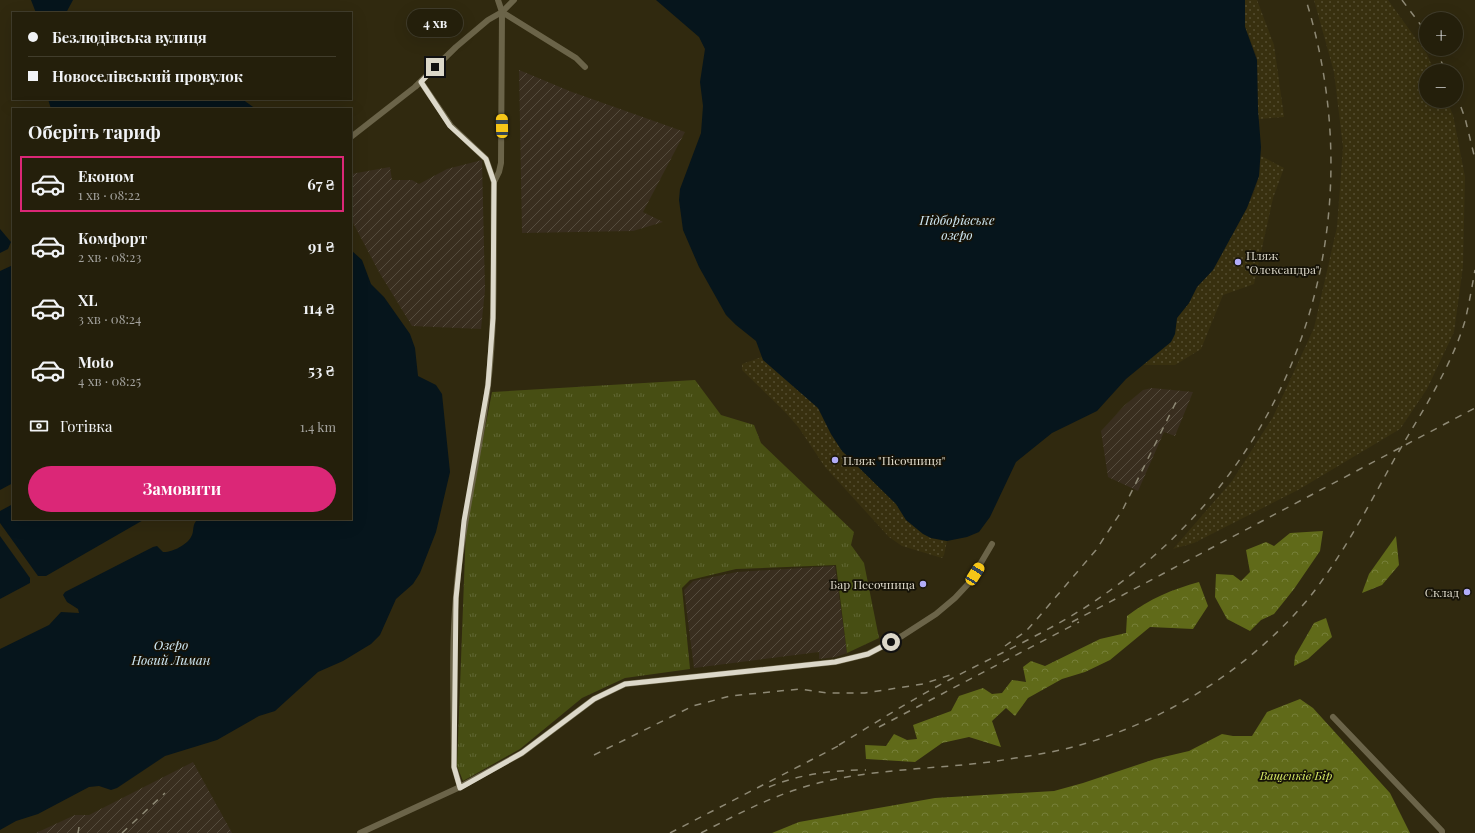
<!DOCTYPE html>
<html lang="uk">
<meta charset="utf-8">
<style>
:root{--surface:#241f0b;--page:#302c19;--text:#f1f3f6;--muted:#a3a29d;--line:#413d2c;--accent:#db2777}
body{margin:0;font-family:"Playfair Display",serif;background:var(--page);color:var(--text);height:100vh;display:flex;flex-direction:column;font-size:15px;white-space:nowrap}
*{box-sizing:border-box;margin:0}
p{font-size:13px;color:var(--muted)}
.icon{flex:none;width:22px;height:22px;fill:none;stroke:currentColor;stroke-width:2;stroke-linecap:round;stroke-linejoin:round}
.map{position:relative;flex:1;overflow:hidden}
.panel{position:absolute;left:12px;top:108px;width:340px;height:412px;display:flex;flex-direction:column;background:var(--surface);border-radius:0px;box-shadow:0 4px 16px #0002,0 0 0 1px var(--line)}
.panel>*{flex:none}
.top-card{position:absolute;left:12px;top:12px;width:340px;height:88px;border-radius:0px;box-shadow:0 4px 16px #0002,0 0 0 1px var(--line);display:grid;align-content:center;height:88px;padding:0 16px;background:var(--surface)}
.tools{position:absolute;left:1419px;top:12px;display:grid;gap:8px}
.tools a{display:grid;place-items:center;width:44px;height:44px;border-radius:50%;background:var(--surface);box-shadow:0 4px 16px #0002,0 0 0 1px var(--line);font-size:20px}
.end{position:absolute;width:18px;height:18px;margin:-9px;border:5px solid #dcd8c9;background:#111;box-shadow:0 0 0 2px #111}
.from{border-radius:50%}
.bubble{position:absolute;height:28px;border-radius:14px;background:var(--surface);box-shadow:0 4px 16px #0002,0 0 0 1px var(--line);font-size:13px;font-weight:700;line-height:28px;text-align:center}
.car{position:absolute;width:12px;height:24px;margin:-12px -6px;border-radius:5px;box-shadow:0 0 3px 1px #0007;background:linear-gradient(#f5c518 24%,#345 0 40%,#f5c518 0 76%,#345 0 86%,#f5c518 0)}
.top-card b{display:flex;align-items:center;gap:14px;height:38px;font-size:15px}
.top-card b+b{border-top:1px solid var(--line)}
.top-card i{width:10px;height:10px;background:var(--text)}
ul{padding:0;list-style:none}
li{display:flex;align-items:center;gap:12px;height:56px;margin:0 8px 6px;padding:0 8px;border:2px solid transparent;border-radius:0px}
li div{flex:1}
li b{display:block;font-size:15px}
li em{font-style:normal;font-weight:700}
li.active{border-color:var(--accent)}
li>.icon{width:36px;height:36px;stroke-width:1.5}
h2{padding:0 16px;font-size:18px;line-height:48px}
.pay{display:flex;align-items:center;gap:10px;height:44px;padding:0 16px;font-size:15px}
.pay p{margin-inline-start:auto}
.button{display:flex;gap:8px;margin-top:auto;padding:8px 16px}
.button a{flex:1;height:46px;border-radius:24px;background:var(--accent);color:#fff;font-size:16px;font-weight:700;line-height:46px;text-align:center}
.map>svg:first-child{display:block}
.industrial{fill:url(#industrial-furrows)}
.grass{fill:url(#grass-tufts)}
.forest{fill:url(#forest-crowns)}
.sand{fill:url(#sand-dots)}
.water{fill:#06151c}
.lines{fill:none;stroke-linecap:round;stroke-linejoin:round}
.minor{stroke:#6b6449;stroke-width:6}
.rail{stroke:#8e8975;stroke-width:1.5;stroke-dasharray:7 7;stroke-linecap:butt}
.route{stroke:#dcd8c9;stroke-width:5}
.poi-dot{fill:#b2adf9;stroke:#151207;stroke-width:1.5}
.labels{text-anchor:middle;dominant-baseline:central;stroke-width:3.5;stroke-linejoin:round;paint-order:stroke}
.poi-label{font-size:12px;fill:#dcd8c9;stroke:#151207;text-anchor:start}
.park-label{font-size:12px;font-style:italic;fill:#d6e964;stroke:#151207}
.water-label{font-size:13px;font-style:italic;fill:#cfe9f5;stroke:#151207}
</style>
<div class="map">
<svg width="1475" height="833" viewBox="0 0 1475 833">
<defs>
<pattern id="industrial-furrows" width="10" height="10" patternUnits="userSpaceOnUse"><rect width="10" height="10" fill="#392e1f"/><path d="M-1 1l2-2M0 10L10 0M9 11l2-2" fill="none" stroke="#554c3e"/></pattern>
<pattern id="grass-tufts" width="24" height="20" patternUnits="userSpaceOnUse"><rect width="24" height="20" fill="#474e13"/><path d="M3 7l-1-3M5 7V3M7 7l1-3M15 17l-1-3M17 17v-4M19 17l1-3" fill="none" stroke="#616734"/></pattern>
<pattern id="forest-crowns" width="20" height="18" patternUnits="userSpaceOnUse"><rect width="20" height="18" fill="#606a19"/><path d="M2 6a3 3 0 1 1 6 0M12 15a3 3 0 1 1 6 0" fill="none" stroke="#767f39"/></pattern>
<pattern id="sand-dots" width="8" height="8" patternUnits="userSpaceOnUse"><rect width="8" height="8" fill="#38300f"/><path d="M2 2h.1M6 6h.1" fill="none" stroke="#544d31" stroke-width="1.8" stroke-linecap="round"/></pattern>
</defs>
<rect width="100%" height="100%" fill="#30290f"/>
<g class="industrial">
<path d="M519,70l53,22 113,40 -42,80 20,10 -30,9 -111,2z"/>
<path d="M482,160l3,130 -4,39 -69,-3 -33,-54 -28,-53v-45l39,-7 2,13h20l7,4 28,-15z"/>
<path d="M1152,388l41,4 -18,44 -11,-4 -26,59 -30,-14 -7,-46 24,-26 18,-15z"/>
<path d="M835,566l12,87 -11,4 -17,2v-7l-125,16 -10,-78 9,-9 44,-9z"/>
<path d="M193,762l39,71h-196l39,-18h14z"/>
</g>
<path class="grass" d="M695,380l26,35 33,10 7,18 93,89 -3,13 13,18 15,75 -32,15 -11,-88 -100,4 -46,11 -8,8 8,81 -65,9 -43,20 -62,51 -57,32 -6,-15 9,-239 26,-135z"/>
<g class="forest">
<path d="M1323,531l-3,20 -26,38 -20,25 -13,6 -11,11 -23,-12 -12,-22 1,-23 17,1 8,6 9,-9 -4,-22 20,-8 8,4 16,-13z"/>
<path d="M1396,536l3,29 -17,20 -20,8 7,-19z"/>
<path d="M1199,582l9,24 -15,23 -43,-2 -40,33 -25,12 -23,7 -34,19 -13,18 -9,-8 -14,13 9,26 -32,-10 -27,6 -27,19 -49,-3 -1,-14 21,1 8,-12 13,6 10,-1 -4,-14 38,-14 8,-15 24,-8 9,6 10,-1 10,-13 14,2 -3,-15 8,-6 14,5 55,-27 26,-6 1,-17c22,-17 46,-27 72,-34z"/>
<path d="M1326,618l6,19 -24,22 -14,7 1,-10 19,-33z"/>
<path d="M1300,699l13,9 77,85 20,40h-638l27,-11 136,-24 119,-7 29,-8 72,-24 34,-8 33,-17 11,2h19l15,-24z"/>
</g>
<g class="sand">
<path d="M1245,0h12l17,45 10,72 -26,2 -1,-62 -13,-33z"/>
<path d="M1314,0h74l39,54 7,17h-8v30h21l6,14 12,62 -2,89 -9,66 -27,57 -27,40 -102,61 -104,53 -21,6 59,-68 41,-64 41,-89 23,-101 6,-80 -9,-75z"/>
<path d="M1261,156l23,12 -11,30 -19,86 -31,11 -22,54 -26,16h-33l30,-25 3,-6 2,-16 12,-15 8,-16 16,-17 22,-40 19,-37 5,-17z"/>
<path d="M762,357l56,51 13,26 11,17 54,53 10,16 24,18 17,3 -3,14 -2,3 -40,-12 -13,-9 -64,-70 -26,-39 -13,-15 -44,-43v-6z"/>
</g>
<g class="water">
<path d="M31,0h42l-7,13h-30z"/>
<path d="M656,0h589v27l12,33 1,50 3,37 -2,29 -12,32 -34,62 -16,17 -8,16 -12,15 -2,16 -4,8 -45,37 -29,32 -45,22 -36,29 -26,55 -11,15 -12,5 -20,4 -16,-3 -8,-4 -17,-14 -10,-16 -54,-53 -11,-17 -13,-26 -55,-48 -7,-19 -20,-16 -10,-10 -27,-48 -16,-37 -4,-30 1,-11 21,-56 2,-27 -3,-24 5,-33 -6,-12z"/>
<path d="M48,99h194l14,10h-205z"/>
<path d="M0,229l11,13 -3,7 -8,4z"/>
<path d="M351,250l11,10 9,24 13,13 26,37 5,14 3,28 18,9 6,9 8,78 -14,60 -16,41 -7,11 -17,15 -16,36 -9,9 -28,17 -25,11 -43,39 -16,5 -42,24 -52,16 -48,32 -6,2 -12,-4 -10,1 -51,27 -22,7 -16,9v-181l49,-24 12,-13 18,1 -1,-4 -11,-7 -4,-7 2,-3 88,-45 4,-1 6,6c8,1 24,-7 28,-15 4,-6 0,-12 7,-18h153z"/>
<path d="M13,265v218l-13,7v-219z"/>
<path d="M13,504v15h132l-99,57h-8l-38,-53v-12z"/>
<path d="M0,536l30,42v5l-30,16z"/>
</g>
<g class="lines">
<g class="minor">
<path d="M502,12l74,46 9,9"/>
<path d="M421,82l30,44 35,33 8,23"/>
<path d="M351,137l64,-50 41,-40 32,-27 14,-8 12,-12"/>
<path d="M1333,717l109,114v2"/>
<path d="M460,787l-6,-20c0,-56 -3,-114 2,-170 5,-71 24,-141 32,-212 8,-67 5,-135 6,-203l5,-10 2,-9 1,-151 -4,-12"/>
<path d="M360,833l100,-46 62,-34 72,-54 31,-15 210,-22 33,-8 34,-18 34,-22 19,-16 14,-15 23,-39"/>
</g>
<g class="rail">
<path d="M1402,0l24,32"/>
<path d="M1435,49l11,22"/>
<path d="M1456,94l9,24 10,41"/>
<path d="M1072,622l403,-214"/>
<path d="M1005,646l21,-15 11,-12 59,-69 27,-41 55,-111"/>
<path d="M879,727l200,-105"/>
<path d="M839,745c36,-22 72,-45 110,-65 55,-29 113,-54 163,-91 189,-135 262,-369 194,-589"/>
<path d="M594,755l99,-49 37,-10 70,-7 28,4h37l58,-9 27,-9"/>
<path d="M769,787c31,-13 63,-17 97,-17"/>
<path d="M78,833l1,-6"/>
<path d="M122,833l43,-40"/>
<path d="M670,833l174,-90"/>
<path d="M701,833c33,-17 65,-34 100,-45 63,-20 131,-18 196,-27 24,-4 48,-7 72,-13 92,-24 179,-77 240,-150 29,-37 52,-78 75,-120 27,-51 64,-101 81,-157 4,-17 7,-34 10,-51"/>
</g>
</g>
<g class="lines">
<path class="route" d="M435,67l-14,15 29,44 36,33 8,23 -1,136 -5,67 -24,136 -8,77 -2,169 6,21 62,-35 72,-54 31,-15 210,-22 33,-8 23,-12"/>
</g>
<g class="poi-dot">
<circle cx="1238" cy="262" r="4"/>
<circle cx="835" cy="460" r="4"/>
<circle cx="923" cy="584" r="4"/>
<circle cx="1467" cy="592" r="4"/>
</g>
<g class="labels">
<g class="poi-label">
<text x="1246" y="255">Пляж<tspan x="1246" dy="14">"Олександра"</tspan></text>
<text x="843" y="460">Пляж "Пісочниця"</text>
<text x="915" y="584" text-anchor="end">Бар Песочница</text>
<text x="1459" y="592" text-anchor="end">Склад</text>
</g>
<g class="park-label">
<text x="1296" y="775">Ващенків Бір</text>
</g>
<g class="water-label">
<text x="957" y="219">Підборівське<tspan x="957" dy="15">озеро</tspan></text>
<text x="171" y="644">Озеро<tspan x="171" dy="15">Новий Лиман</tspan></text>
</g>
</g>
</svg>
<div class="tools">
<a>+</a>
<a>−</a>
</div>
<i class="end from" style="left:891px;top:642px"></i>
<i class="end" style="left:435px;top:67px"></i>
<div class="bubble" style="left:407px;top:9px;width:56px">4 хв</div>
<i class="car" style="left:502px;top:126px;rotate:359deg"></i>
<i class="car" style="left:975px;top:574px;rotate:32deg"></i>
<div class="top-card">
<b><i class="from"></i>Безлюдівська вулиця</b>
<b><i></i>Новоселівський провулок</b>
</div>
<section class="panel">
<h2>Оберіть тариф</h2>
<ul>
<li class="active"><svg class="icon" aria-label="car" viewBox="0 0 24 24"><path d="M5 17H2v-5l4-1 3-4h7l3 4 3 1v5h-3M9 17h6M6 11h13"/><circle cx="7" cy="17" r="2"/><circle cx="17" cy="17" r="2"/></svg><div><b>Економ</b><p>1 хв · 08:22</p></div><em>67 ₴</em></li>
<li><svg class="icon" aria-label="car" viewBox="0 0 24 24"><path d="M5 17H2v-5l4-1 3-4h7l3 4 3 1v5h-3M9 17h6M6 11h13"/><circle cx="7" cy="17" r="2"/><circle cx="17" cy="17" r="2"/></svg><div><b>Комфорт</b><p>2 хв · 08:23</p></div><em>91 ₴</em></li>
<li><svg class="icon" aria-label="car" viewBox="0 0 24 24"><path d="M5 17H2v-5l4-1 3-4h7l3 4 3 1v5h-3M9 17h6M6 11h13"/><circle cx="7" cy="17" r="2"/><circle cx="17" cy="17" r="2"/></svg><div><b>XL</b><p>3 хв · 08:24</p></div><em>114 ₴</em></li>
<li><svg class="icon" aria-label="car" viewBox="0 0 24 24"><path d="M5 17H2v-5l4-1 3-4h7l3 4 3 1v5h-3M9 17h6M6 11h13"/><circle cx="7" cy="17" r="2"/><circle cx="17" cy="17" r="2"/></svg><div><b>Moto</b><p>4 хв · 08:25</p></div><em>53 ₴</em></li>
</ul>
<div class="pay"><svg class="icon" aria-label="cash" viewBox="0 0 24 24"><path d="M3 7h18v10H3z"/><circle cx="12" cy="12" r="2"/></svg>Готівка<p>1.4 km</p></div>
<div class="button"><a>Замовити</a></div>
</section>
</div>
